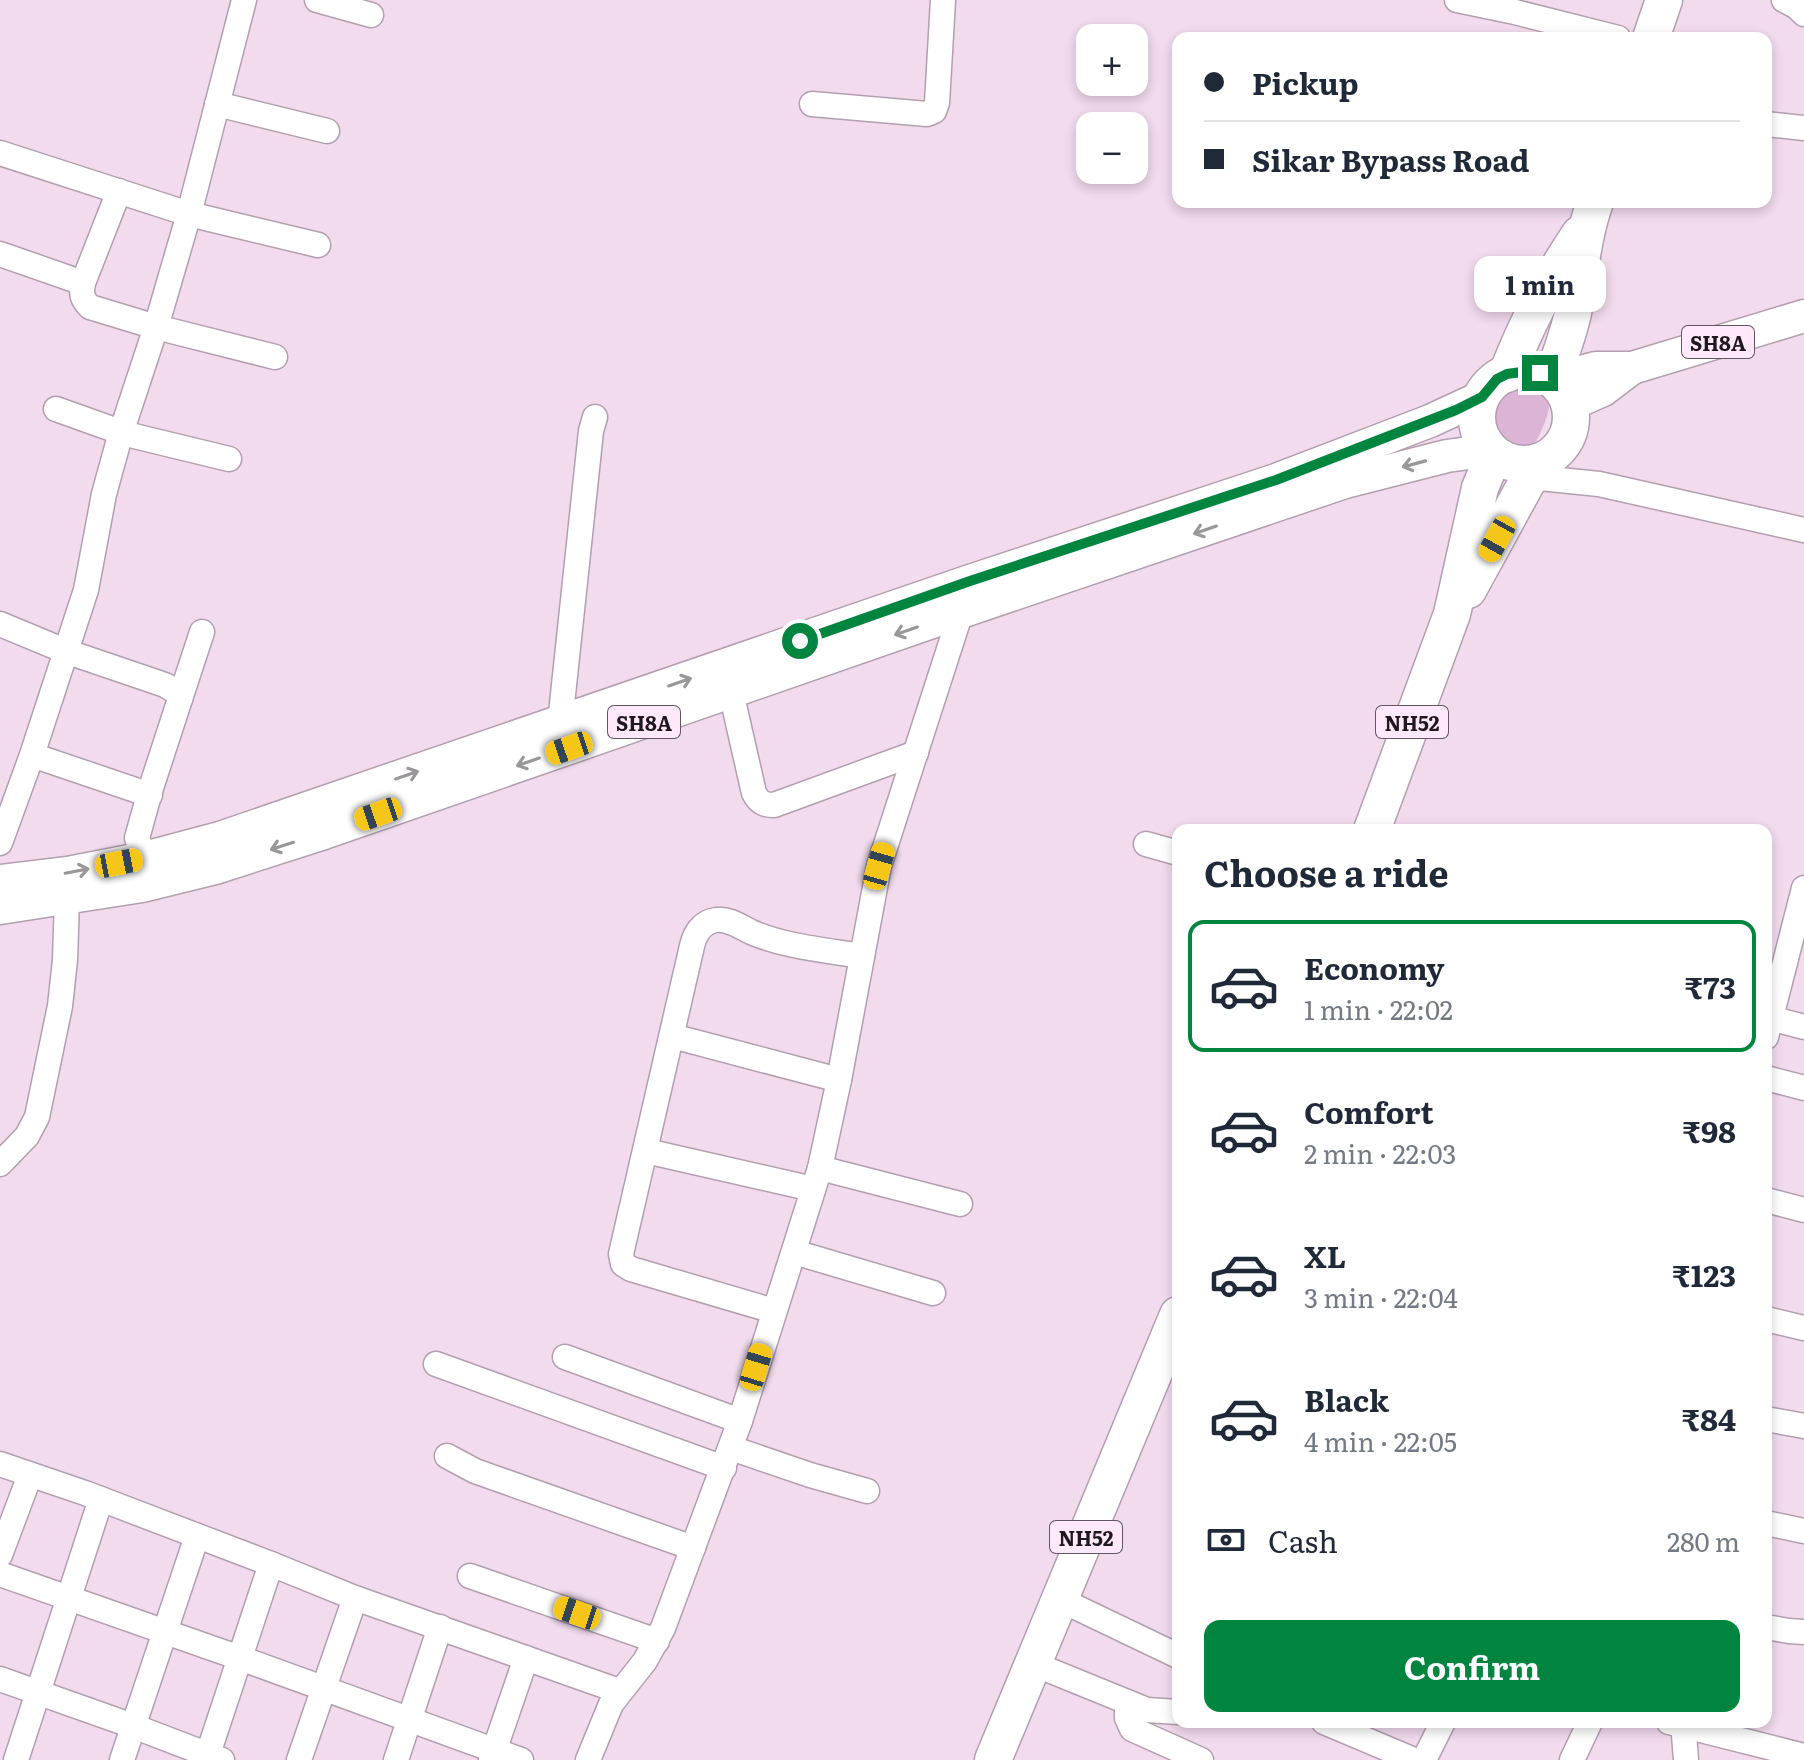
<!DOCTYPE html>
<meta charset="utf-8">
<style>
:root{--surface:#fff;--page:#f2f2f3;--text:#1f2937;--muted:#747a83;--line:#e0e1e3;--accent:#008541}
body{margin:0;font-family:Literata,serif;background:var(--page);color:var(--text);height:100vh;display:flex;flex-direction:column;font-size:30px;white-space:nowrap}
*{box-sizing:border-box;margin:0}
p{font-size:26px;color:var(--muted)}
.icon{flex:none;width:44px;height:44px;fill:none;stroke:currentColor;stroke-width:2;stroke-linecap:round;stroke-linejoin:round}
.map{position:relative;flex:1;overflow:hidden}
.panel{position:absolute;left:1172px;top:824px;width:600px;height:904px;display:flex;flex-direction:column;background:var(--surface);border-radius:16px;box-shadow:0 4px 12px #0003}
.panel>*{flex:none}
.top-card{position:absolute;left:1172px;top:32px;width:600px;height:176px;border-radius:16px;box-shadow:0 4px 12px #0003;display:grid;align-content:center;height:176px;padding:0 32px;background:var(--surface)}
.tools{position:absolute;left:1076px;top:24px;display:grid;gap:16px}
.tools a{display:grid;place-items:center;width:72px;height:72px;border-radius:16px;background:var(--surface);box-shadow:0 4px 12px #0003;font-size:40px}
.end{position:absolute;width:36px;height:36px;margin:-18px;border:10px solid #008541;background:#fff;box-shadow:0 0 0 4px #fff}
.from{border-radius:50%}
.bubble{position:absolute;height:56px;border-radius:16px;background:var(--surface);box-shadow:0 4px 12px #0003;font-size:26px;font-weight:700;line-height:56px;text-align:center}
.car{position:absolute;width:24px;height:48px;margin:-24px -12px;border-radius:10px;box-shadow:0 0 6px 2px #0007;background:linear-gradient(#f5c518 24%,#345 0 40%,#f5c518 0 76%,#345 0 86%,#f5c518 0)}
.top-card b{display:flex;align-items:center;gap:28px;height:76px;font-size:30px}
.top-card b+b{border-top:2px solid var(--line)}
.top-card i{width:20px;height:20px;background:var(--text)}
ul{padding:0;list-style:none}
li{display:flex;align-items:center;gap:24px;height:132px;margin:0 16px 12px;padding:0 16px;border:4px solid transparent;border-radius:16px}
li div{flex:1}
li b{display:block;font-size:30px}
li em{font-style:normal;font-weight:700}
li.active{border-color:var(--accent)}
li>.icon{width:72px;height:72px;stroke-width:1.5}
h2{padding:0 32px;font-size:36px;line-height:96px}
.pay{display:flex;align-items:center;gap:20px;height:88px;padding:0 32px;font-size:30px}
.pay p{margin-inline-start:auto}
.cta{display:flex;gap:16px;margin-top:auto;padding:16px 32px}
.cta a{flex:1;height:92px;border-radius:16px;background:var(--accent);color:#fff;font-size:32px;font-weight:700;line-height:92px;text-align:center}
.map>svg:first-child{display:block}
.green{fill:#dcb5d6}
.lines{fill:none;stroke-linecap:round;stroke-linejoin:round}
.minor-casing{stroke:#b39fb0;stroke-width:27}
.major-casing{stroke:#b39fb0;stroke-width:35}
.highway-casing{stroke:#b39fb0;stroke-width:39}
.minor{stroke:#fff;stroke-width:24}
.major{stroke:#fff;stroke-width:32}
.highway{stroke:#fff;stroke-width:36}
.oneway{stroke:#9a979a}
.route{stroke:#008541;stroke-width:10}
.labels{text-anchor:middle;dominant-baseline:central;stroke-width:8;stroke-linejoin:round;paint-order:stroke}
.shield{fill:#fee8fa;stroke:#625660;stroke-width:2}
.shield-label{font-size:20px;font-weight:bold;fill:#1f181e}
</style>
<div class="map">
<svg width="1804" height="1760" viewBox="0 0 1804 1760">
<rect width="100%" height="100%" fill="#f1dbed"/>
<path class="green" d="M1519,371c34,5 36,22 26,51 -4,10 -8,21 -17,27 -6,3 -12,4 -18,5l-22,-16 -2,-16 17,-42z"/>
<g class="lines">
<g class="minor-casing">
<g id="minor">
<path d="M317,0l54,15"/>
<path d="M1457,0l58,12 103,26"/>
<path d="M1784,0l13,7 7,7"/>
<path d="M217,104l110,27"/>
<path d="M812,104l115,10 7,-3 3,-8 6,-103"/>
<path d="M1766,124l38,4"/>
<path d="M0,153l189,61 129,31"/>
<path d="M119,191l-36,92c-2,11 -1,16 7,24l66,20 119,30"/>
<path d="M0,254l83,29"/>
<path d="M56,409l70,25 103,25"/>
<path d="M1530,477l69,7 205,46"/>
<path d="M0,624l65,27 100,34 15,9v5l-29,89 -14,50 8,20 2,16"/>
<path d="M731,692l23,101c5,9 9,12 20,12l142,-52"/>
<path d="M180,699l22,-67"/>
<path d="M560,723l31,-292 4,-14"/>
<path d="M32,755l118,40"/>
<path d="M0,843l32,-88 54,-165 18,-96 16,-58 36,-109 33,-113 55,-214"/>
<path d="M1146,844l32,9"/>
<path d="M1770,1018l34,9"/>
<path d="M672,1036l167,44"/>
<path d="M1766,1037l38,-149"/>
<path d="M1766,1078l38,10"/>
<path d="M646,1151l167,38"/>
<path d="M0,1164l27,-28 10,-19 23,-111 5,-46 2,-61"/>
<path d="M820,1168l140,36"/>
<path d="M1766,1200l38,10"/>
<path d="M794,1252l139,41"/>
<path d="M774,1311l-143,-42 -8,-5 -2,-10 71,-308c3,-13 10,-24 24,-26 12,-2 25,7 35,12 35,15 74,18 111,24"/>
<path d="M1766,1319l38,9"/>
<path d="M565,1357l175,64"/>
<path d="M436,1364l288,104"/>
<path d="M1766,1419l38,7"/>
<path d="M731,1448l79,27 57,16"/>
<path d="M447,1456l28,15 218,77"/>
<path d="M0,1464l85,29 186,71 84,34 264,93"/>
<path d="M1766,1523l38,8"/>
<path d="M0,1555l30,-80"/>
<path d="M0,1574l240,84 281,102"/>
<path d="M470,1576l187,65"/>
<path d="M1061,1600l117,56"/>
<path d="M1766,1627l23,4 15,1"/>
<path d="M1034,1664l113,46 31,2"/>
<path d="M0,1679l133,47 89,34"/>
<path d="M1127,1702v16l5,11 69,31"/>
<path d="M1324,1722l90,38"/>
<path d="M1669,1722l135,34"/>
<path d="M1683,1722l3,38"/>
<path d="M16,1760l85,-261"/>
<path d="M122,1760l75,-224"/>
<path d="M206,1760l65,-196"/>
<path d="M299,1760l56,-162"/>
<path d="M396,1760l44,-133"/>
<path d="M491,1760l35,-102"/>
<path d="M588,1760l23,-56 34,-43 18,-33 77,-207 80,-253 19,-88 40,-214 82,-254"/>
<path d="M1424,1760l19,-38"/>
<path d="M1572,1760l18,-38"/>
</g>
</g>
<g class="major-casing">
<g id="major">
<path d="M1557,385l12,-9 16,-5 11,-3h36l172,-52"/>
<path d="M1569,405l34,-15 29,-22"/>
<path d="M0,881l68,-8 77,-15 75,-20 750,-257 306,-101 154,-59 52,-24"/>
<path d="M0,908l142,-22 73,-18 109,-35 637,-221 384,-130 102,-26 43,-6"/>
</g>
</g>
<g class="highway-casing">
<g id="highway">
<path d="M1651,38l13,-38"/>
<circle cx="1524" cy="417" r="47"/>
<path d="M1507,374c19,-49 43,-96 73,-140"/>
<path d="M1552,379c8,-22 16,-44 21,-66 7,-37 9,-75 22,-111"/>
<path d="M1468,590l70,-128"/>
<path d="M1372,830l80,-216 28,-126 14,-34"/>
<path d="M993,1760l185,-445"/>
</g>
</g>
<use href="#minor" class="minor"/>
<use href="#major" class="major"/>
<use href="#highway" class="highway"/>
</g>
<defs><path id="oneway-shaft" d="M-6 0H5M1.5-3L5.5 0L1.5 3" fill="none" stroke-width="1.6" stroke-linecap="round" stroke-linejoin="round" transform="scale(2)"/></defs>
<g class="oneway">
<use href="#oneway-shaft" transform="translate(1414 464) rotate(165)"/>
<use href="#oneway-shaft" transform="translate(1205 530) rotate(161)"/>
<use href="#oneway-shaft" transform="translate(906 631) rotate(161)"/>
<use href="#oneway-shaft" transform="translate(680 682) rotate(-19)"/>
<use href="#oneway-shaft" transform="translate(528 762) rotate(161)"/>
<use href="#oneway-shaft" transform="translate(407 775) rotate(-19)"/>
<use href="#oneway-shaft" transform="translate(282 846) rotate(162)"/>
<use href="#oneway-shaft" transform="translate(77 871) rotate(-11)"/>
</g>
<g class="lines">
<path class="route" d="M800,641l170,-60 306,-101 180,-70 26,-13 15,-18 10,-5 22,-3 11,2"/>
</g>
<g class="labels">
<g class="shield">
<rect x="1682" y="326" width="72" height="32" rx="6"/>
<rect x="608" y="706" width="72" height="32" rx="6"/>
<rect x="1376" y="706" width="72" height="32" rx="6"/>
<rect x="1050" y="1521" width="72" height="32" rx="6"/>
</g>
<g class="shield-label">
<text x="1718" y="342">SH8A</text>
<text x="644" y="722">SH8A</text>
<text x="1412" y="722">NH52</text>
<text x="1086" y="1537">NH52</text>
</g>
</g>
</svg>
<div class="tools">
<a>+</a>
<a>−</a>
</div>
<i class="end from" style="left:800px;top:641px"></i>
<i class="end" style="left:1540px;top:373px"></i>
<div class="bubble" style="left:1474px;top:256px;width:132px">1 min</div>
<i class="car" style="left:1497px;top:539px;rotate:209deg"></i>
<i class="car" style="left:569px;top:748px;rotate:251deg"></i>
<i class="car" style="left:378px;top:814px;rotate:251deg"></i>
<i class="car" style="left:119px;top:863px;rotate:79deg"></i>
<i class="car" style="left:879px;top:866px;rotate:16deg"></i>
<i class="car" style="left:756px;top:1367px;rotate:17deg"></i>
<i class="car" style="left:577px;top:1613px;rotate:289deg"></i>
<div class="top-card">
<b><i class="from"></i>Pickup</b>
<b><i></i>Sikar Bypass Road</b>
</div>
<section class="panel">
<h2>Choose a ride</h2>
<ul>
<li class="active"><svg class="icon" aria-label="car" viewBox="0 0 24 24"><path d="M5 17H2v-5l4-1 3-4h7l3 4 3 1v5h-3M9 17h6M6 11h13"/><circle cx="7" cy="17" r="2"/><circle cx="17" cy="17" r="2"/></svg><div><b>Economy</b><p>1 min · 22:02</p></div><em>₹73</em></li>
<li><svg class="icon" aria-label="car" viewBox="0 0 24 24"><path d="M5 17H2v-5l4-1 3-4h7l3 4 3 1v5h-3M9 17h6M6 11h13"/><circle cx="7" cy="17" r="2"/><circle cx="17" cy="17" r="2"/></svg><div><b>Comfort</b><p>2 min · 22:03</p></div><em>₹98</em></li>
<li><svg class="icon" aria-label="car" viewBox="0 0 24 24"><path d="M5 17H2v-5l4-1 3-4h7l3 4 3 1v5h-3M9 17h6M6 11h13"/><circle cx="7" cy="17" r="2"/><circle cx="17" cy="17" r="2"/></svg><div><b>XL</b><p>3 min · 22:04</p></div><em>₹123</em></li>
<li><svg class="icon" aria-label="car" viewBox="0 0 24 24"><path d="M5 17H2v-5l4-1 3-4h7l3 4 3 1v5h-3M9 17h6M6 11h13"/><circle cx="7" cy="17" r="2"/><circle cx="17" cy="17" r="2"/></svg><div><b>Black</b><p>4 min · 22:05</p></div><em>₹84</em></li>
</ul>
<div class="pay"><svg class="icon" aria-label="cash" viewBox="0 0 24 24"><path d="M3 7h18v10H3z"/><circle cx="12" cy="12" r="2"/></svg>Cash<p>280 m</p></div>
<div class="cta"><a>Confirm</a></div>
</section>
</div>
